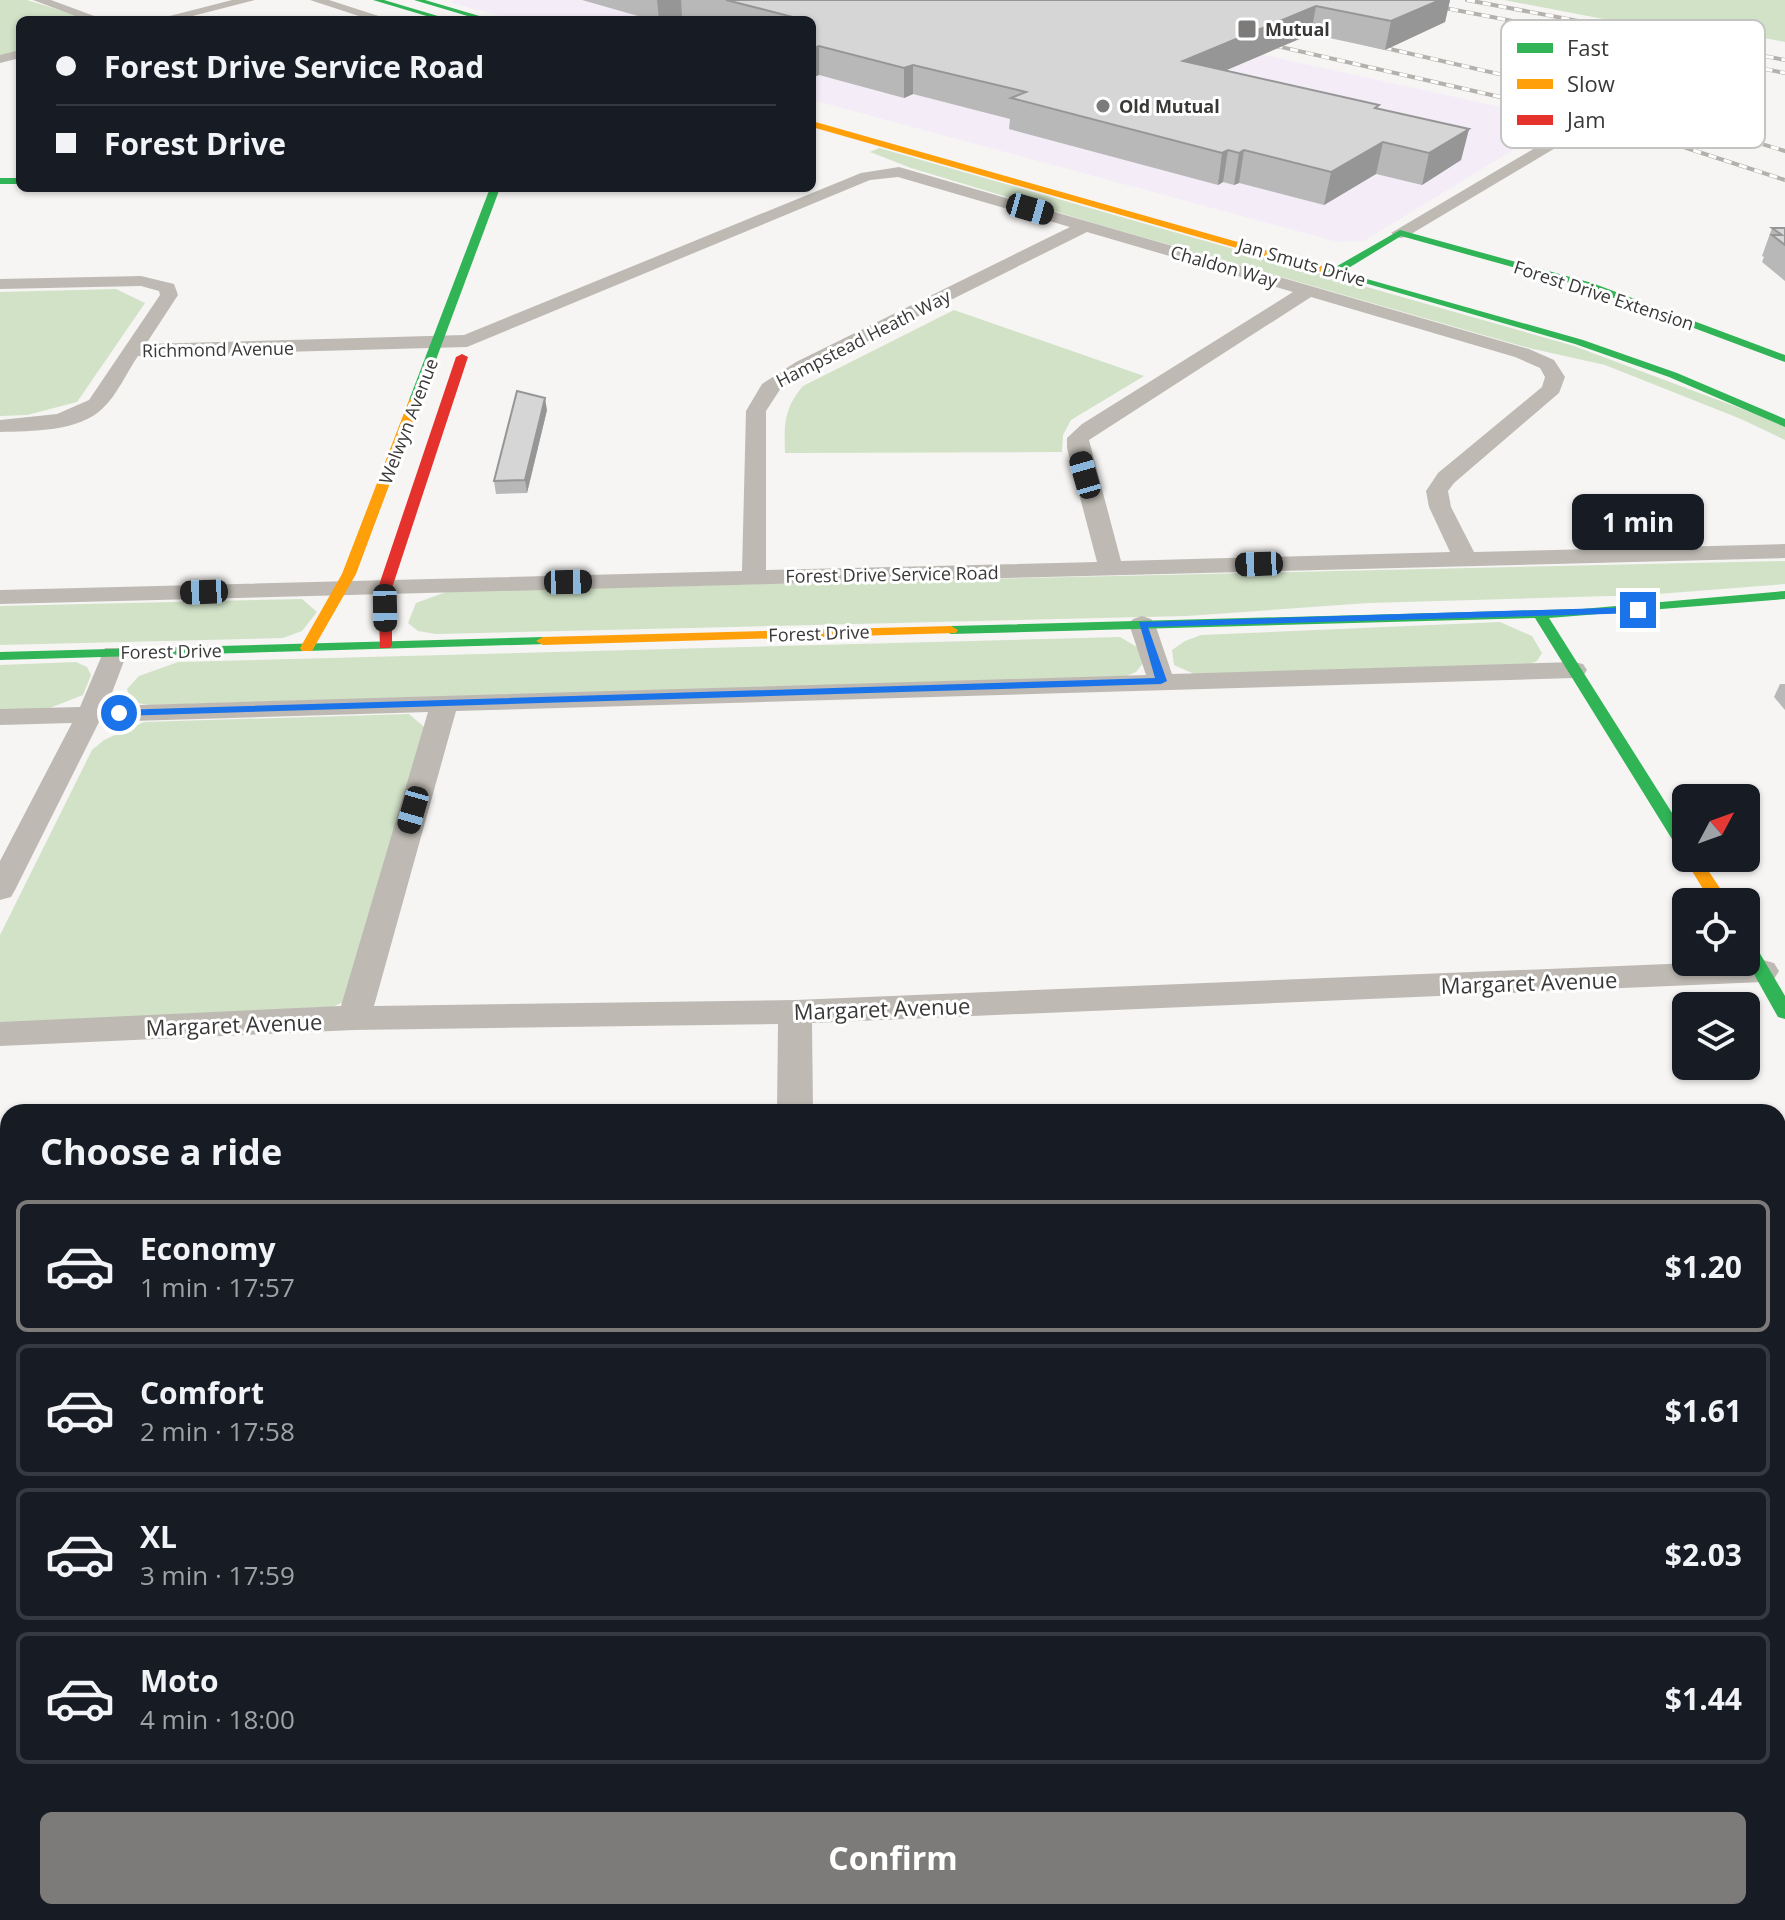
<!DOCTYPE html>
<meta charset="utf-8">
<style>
:root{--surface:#171b24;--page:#242831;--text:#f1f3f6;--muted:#9ea1a6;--line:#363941;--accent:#7c7b7a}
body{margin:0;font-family:"Open Sans",sans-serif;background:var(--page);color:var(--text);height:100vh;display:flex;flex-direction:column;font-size:30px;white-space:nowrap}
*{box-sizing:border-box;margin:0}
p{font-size:26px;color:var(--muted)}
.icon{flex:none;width:44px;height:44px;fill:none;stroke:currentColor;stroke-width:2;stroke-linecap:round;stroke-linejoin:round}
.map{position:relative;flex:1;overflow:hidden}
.details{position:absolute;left:0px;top:1104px;width:1786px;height:816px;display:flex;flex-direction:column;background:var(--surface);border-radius:24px 24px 0 0;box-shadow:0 2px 6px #0004}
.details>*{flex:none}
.top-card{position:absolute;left:16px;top:16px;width:800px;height:176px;border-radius:12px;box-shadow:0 2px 6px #0004;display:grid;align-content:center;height:176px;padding:0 40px;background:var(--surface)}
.needle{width:52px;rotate:49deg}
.fabs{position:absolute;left:1672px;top:784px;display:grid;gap:16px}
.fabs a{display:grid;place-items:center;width:88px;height:88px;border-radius:12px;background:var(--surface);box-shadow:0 2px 6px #0004;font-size:40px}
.end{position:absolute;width:36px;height:36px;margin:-18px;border:10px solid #1a73e8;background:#fff;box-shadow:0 0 0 4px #fff}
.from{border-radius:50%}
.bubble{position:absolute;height:56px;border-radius:12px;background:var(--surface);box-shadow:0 2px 6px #0004;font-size:26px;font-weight:700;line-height:56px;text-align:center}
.car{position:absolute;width:24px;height:48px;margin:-24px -12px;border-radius:10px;box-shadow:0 0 6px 2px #0007;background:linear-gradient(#222 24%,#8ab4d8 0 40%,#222 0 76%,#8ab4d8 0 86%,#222 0)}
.top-card b{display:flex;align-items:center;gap:28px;height:76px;font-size:30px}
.top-card b+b{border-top:2px solid var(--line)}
.top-card i{width:20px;height:20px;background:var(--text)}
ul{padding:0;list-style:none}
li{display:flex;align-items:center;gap:24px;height:132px;margin:0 16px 12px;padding:0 24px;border:4px solid var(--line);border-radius:12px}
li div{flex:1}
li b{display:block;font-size:30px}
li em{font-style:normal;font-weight:700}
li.selected{border-color:var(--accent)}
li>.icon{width:72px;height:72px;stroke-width:1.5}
h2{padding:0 40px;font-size:36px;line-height:96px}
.primary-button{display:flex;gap:16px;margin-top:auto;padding:16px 40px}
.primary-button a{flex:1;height:92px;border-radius:12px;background:var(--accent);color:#fff;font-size:32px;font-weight:700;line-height:92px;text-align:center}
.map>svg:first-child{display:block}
.commercial{fill:#f4edf8}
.green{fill:#d1e2c7}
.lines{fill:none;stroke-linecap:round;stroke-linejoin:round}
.street{fill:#bebab3;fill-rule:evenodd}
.fast{fill:#30b455;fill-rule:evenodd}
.slow{fill:#ff9f0a;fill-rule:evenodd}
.jam{fill:#e5322d;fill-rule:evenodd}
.rail-casing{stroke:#b4b1ad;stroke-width:4}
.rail{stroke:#fff;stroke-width:3;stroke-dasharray:8;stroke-linecap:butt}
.wall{fill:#b9b8b8}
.shaded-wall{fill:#969696}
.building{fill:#d7d6d6;stroke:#969696;stroke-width:2}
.route{fill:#1a73e8}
.poi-dot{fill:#7c7b7a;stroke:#fff;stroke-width:3}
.labels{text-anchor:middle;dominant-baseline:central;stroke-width:6;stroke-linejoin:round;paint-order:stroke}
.far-poi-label{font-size:18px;font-weight:bold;fill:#3a3938;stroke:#fff;text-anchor:start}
.far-street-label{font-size:18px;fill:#3a3938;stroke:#fff}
.street-label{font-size:22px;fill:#3a3938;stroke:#fff}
.key{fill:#fff;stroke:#c4c4c3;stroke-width:2}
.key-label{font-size:22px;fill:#3a3938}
</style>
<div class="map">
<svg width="1785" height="1920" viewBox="0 0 1785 1920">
<rect width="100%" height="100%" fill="#f6f5f4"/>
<path class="commercial" d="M455,0h558l534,117 4,10 -187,114 -26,1 -526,-142v-80h-296l-67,-18z"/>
<g class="green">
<path d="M0,0h27l65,20h-72v33l-20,5z"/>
<path d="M1504,0h281v42l-98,-18 -16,8z"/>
<path d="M879,148l695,198 211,79v15l-44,-21 -136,-54 -76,-17 -432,-124 -186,-56 -41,-16z"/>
<path d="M116,289l29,14 -68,99 -50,13 -27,1v-124z"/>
<path d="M954,310l190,66 -73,44 -8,15 -1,17 -277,1c-1,-28 -1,-45 18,-67z"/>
<path d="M1785,561v23l-140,11 -277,8 -181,13 -751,18 -18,-3 -10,-8 8,-20 33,-12z"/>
<path d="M302,599l15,13 -15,19 -19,7 -283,7v-39z"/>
<path d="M1500,622l32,14 10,17 -5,8 -12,5 -324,11 -27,-12 -2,-15 13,-9 16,-6z"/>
<path d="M1120,637l22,13 1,13 -7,9 -14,6 -973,27 -17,-3 -5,-13 12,-13 39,-14z"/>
<path d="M76,662l11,5 4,8 -8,20 -36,14 -47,1v-45z"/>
<path d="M409,714l21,18 -79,266 -18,9 -333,20v-92l92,-185 12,-10 40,-18z"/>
<path d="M624,1912h294l-17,8h-257z"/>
</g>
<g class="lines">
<g class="street">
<path d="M33,0h18l54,20h-19z"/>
<path d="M232,0h23l-78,20h-23z"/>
<path d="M310,0h19l62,20h-20z"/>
<path d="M20,50v8l-20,5v-8z"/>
<path d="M1581,117l7,4 -21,20 -161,96 -6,1 -9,-5 166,-98z"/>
<path d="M899,167l630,182 25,11 11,17 -6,16 -105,90 -6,8 3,16 23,45 311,-8v14l-1785,46v-14l742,-19 4,-160 16,-27 34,-22 274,-135 -172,-50 -28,3 -403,167 -329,9c-11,16 -21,39 -35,52 -24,24 -72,23 -103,24v-12l57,-6 32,-14 71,-105 -1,-4 -18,-5 -141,3v-10l141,-3 33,8 4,11 -32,49 318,-9 397,-162zM1087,232l206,60 -211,132 -15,14v10l30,114 -331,8v-159l15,-23 29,-18zM1311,297l204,60 25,11 5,9 -3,10 -104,86 -12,18 3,16 21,45 -329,9 -32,-121z"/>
<path d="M1142,616l9,3 4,5 17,50 402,-12 9,2 4,6 -4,6 -9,2 -1118,33 -82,295 421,-6 968,-40 11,3 5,8 -5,8 -11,3 -951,41 1,89h-36l1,-88 -424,6 -354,16v-24l341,-16 87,-294 -329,10 -84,168 -4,7 -11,3v-39l72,-138 -72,2v-16l80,-2 25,-59h18l4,5 -20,53 1039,-31 -17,-51 4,-5z"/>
<path d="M8,1505v42l-8,1v-42z"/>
<path d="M547,1912h57l3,8h-56z"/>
<path d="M916,1912h60l-4,8h-59z"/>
</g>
<g class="fast">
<path d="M373,0h11l64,19 -8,1z"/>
<path d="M414,0h11l68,20h-12z"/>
<rect x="0" y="178" width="20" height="6"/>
<path d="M490,188h10l-79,212 -10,2 -2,-2z"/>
<path d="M1400,230l192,53 193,72v7l-201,-75 -183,-51 -59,36 241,68 94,33 108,46v8l-116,-50 -94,-33 -255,-74 5,-3 7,2z"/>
<path d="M1785,591v8l-236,19 137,217v18l-6,-1 -145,-234 -584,16 -7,-4 7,-4 631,-17z"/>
<path d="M543,637l5,1v6l-548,16v-8z"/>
<path d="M1746,938l6,2 33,56v23l-7,-2 -32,-57z"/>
</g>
<g class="slow">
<path d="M812,121l517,147 1,2 -9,2 -509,-145z"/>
<path d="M415,397l6,3 -65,174 -44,77h-10l-2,-3 42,-74 67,-174z"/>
<path d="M951,626l7,4 -2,3 -413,12 -7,-4 7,-4z"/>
<path d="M1686,854v4h14l29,44h-18l-27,-44z"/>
</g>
<path class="jam" d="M462,354l6,3 -76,231v57l-2,3h-10l-2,-60 78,-231z"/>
<g class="rail-casing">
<g id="rail">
<path d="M1403,0l382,73"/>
<path d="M1467,0l318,60"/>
<path d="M1259,42l338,77 188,61"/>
<path d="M1368,44l262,60 155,47"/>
</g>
</g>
<use href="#rail" class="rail"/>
</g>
<g class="wall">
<path d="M582,0h868l-5,22 -60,28 -74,-16 -85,36 152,39 91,20 -8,31 -39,25 -46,-11 -52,31 -85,-22 -5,2 -11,-3 -5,3 -209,-56 1,-10 -97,-25 -9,4 -85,-23 -7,-55h-113l-17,-4 -15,4h-15z"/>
<path d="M1772,228h13v53l-23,-19 2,-5 -2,-1z"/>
<path d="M547,410l-20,83 -31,1 -2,-13z"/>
<path d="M1780,684h5v26l-11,-13z"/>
</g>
<g class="shaded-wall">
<path d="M657,0h24l1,16 -15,4h-8z"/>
<path d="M1440,0h10l-5,22 -60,28 6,-29z"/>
<path d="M1316,6l-5,28 -131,56 3,-29z"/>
<path d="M819,46v29l-7,3v-29z"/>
<path d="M913,65v29l-9,4v-30z"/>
<path d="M1469,129l-8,31 -39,25 7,-32z"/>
<path d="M1383,142l-7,32 -52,31 7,-33z"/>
<path d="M1228,150l-5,32 -5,3 4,-32z"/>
<path d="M1244,150l-5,33 -5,2 5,-32z"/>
<path d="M545,398l2,12 -20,83 -2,-13z"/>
</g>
<g class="building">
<path d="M726,0h714l-49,21 -75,-15 -133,55 196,44 -4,3 94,21 -40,24 -46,-11 -52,30 -87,-22 -5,3 -11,-3 -6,3 -211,-55 15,-6 -113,-27 -9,3 -85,-22 -7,3v-29h-36l13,-4z"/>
<path d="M1772,228h13v17l-13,-10h10z"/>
<path d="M517,391l28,7 -20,82 -31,1z"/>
</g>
<path class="route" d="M1638,607l4,1v5l-494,14 19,54 -6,3 -1042,32 -5,-3 5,-3 1036,-32 -16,-56z"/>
<g class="poi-dot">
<rect x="1237" y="19" width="20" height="20" rx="4"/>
<circle cx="1103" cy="106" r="8"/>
</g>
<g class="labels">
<g class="far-poi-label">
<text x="1265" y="29">Mutual</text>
<text x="1119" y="106">Old Mutual</text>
</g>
<g class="far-street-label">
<text transform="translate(1302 262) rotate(16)">Jan Smuts Drive</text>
<text transform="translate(1224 266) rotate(16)">Chaldon Way</text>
<text transform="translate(1604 295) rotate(18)">Forest Drive Extension</text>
<text transform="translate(863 338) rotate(-27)">Hampstead Heath Way</text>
<text transform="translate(218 349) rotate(-1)">Richmond Avenue</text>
<text transform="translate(408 421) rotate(-69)">Welwyn Avenue</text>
<text transform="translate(892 574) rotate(-1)">Forest Drive Service Road</text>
<text transform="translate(819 633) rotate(-2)">Forest Drive</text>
<text transform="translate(171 651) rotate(-1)">Forest Drive</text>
</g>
<g class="street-label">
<text transform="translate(1529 982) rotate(-2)">Margaret Avenue</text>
<text transform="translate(882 1008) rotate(-2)">Margaret Avenue</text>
<text transform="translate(234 1024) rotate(-2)">Margaret Avenue</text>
</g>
</g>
<rect x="1501" y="20" width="264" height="128" rx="12" class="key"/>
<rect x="1517" y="43" width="36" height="10" fill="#30b455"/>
<rect x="1517" y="79" width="36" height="10" fill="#ff9f0a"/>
<rect x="1517" y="115" width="36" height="10" fill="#e5322d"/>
<g class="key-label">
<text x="1567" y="56">Fast</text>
<text x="1567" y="92">Slow</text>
<text x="1567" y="128">Jam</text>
</g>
</svg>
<div class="fabs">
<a><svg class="needle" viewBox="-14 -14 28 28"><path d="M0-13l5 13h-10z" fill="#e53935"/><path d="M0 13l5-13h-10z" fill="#9ea1a6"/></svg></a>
<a><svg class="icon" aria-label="locate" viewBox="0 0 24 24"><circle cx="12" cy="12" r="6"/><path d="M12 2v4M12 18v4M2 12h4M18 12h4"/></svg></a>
<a><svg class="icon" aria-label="layers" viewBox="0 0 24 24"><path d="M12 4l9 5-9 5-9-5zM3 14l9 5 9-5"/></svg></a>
</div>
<i class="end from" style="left:119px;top:713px"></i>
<i class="end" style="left:1638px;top:610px"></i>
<div class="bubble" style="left:1572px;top:494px;width:132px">1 min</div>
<i class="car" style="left:1030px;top:209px;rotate:106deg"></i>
<i class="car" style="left:1085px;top:475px;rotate:344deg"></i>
<i class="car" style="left:1259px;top:564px;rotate:268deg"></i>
<i class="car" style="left:568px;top:582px;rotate:89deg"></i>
<i class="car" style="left:204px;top:592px;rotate:268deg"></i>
<i class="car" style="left:385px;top:608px;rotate:179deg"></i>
<i class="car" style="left:413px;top:810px;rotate:196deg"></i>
<div class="top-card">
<b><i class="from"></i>Forest Drive Service Road</b>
<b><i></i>Forest Drive</b>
</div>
<section class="details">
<h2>Choose a ride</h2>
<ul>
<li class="selected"><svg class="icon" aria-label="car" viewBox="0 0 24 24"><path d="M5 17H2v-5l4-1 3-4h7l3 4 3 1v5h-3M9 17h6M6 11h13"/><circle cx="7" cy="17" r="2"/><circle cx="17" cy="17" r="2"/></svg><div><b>Economy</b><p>1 min · 17:57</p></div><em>$1.20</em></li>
<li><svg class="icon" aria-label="car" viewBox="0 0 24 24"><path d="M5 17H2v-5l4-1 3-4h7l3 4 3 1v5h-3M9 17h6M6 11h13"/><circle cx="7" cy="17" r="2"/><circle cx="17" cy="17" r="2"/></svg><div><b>Comfort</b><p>2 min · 17:58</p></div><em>$1.61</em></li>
<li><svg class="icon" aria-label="car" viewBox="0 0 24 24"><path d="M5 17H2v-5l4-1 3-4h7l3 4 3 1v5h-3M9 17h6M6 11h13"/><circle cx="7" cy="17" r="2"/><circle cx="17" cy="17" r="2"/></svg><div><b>XL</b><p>3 min · 17:59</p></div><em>$2.03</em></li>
<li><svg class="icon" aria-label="car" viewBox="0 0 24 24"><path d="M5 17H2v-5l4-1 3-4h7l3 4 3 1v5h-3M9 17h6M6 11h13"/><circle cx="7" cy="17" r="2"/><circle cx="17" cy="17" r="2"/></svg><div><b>Moto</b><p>4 min · 18:00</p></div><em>$1.44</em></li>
</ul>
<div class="primary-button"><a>Confirm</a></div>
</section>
</div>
